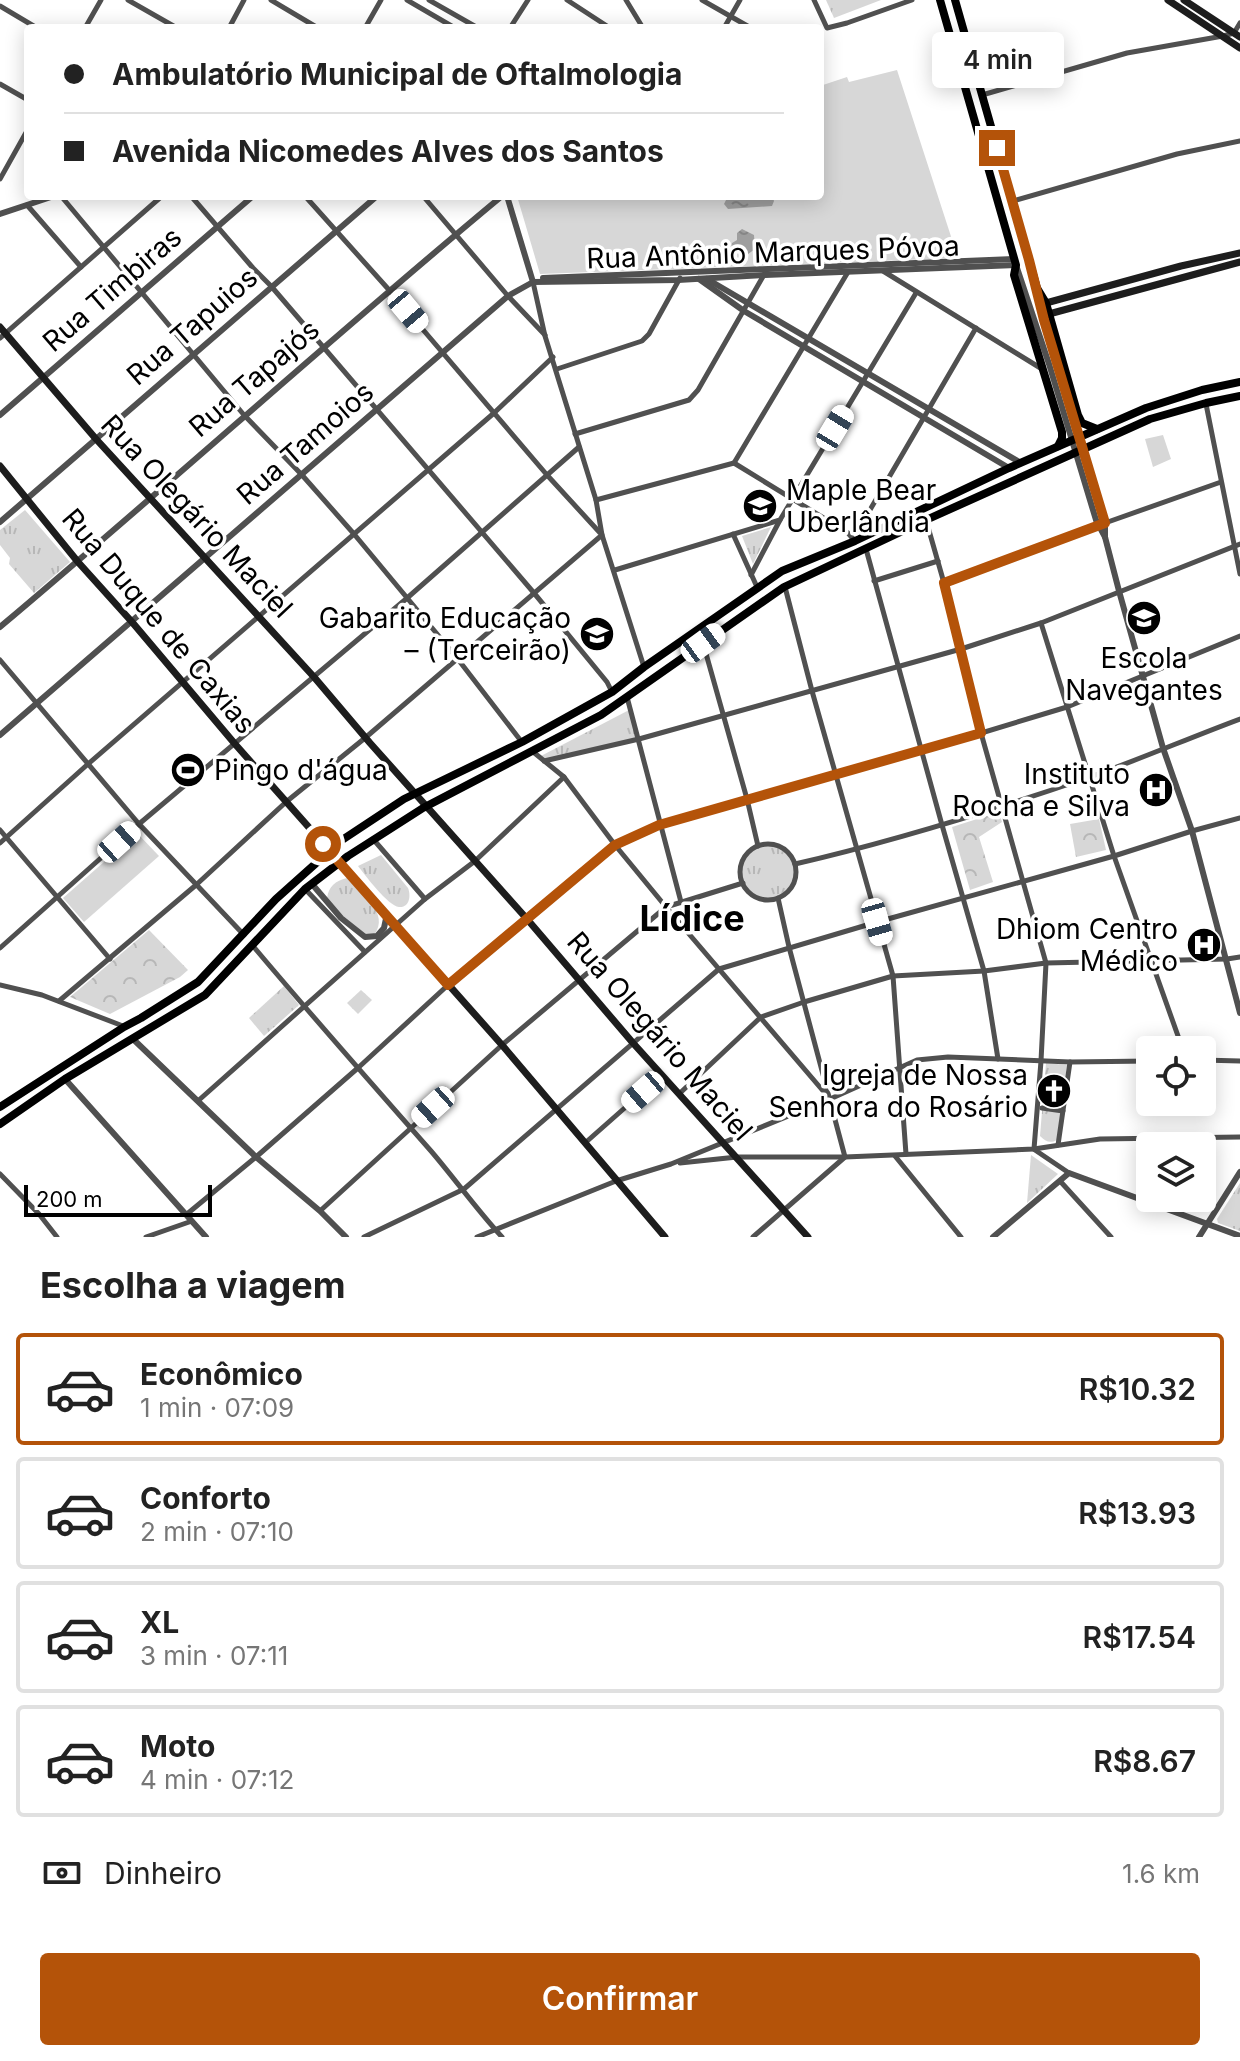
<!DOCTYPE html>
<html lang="pt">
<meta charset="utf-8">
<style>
:root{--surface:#fff;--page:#f6f6f6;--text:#222;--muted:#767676;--line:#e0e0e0;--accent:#b45309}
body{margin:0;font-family:Inter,sans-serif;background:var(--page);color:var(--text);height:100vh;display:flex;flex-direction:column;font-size:30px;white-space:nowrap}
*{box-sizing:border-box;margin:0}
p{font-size:26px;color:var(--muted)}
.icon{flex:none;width:44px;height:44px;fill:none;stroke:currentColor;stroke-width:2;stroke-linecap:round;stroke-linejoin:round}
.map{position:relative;height:1237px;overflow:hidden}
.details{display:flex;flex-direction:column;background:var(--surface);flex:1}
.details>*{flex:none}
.hud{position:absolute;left:24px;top:24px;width:800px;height:176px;border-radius:8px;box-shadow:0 4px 20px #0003;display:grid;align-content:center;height:176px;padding:0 40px;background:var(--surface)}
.fabs{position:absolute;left:1136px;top:1036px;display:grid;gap:16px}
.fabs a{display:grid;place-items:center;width:80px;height:80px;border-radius:8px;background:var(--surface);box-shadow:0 4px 20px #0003;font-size:40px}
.scale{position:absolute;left:24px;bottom:20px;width:188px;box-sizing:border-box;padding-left:8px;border:4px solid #000;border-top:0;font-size:22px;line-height:28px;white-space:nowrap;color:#000;-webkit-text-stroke:6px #fff;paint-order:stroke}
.end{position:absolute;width:36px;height:36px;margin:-18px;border:10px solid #b45309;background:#fff;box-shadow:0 0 0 4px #fff}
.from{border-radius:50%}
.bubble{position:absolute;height:56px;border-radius:8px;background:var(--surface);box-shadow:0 4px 20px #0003;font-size:26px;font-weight:600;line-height:56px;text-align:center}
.car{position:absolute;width:24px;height:48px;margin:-24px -12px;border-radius:10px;box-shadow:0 0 6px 2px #0007;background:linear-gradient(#fff 24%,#345 0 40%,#fff 0 76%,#345 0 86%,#fff 0)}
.hud b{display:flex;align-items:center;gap:28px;height:76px;font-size:30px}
.hud b+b{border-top:2px solid var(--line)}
.hud i{width:20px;height:20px;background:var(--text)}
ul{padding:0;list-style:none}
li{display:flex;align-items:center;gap:24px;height:112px;margin:0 16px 12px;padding:0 24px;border:4px solid var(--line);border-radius:8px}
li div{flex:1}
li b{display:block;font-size:30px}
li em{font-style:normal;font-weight:600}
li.active{border-color:var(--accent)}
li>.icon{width:72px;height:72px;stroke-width:1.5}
h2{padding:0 40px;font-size:36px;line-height:96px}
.pay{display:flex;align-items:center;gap:20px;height:88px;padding:0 40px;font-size:30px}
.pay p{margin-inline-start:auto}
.primary-button{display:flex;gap:16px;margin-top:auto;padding:16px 40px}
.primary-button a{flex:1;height:92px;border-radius:8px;background:var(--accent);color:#fff;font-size:32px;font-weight:600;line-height:92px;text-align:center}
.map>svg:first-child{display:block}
.grass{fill:#d7d7d7}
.forest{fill:url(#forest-crowns)}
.park{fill:url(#park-tufts)}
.water{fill:url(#water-ripples)}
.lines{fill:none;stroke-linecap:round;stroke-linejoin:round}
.minor{stroke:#505050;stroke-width:5}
.tertiary{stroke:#505050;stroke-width:6}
.secondary{stroke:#1d1d1d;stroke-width:7}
.primary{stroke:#000;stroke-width:8}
.route{stroke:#b45309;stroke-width:10}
.labels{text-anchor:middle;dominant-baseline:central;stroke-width:7;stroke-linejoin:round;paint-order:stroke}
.street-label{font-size:28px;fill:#000;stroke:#fff}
.poi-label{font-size:28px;fill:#000;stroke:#fff;text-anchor:end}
.district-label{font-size:36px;font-weight:bold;fill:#000;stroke:#fff}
</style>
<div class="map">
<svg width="1240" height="1237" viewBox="0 0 1240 1237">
<defs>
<pattern id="forest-crowns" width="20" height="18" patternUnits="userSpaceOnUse" patternTransform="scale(2)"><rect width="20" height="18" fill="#d7d7d7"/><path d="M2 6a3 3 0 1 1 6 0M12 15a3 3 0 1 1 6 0" fill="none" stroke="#b7b7b7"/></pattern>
<pattern id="park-tufts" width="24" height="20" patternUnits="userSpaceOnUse" patternTransform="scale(2)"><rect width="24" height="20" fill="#d7d7d7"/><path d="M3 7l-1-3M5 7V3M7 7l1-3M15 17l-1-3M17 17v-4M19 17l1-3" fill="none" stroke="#b7b7b7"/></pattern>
<pattern id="water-ripples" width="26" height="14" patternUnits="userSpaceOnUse" patternTransform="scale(2)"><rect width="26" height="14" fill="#9e9e9e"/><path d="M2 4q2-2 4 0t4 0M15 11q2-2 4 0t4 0" fill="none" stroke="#868686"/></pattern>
</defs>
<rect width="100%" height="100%" fill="#fff"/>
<g class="grass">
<path d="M897,70l61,188 -418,16 -23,-78h303v-110l27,-9 2,5z"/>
<path d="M1163,435l8,24 -18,8 -8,-28z"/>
<path d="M137,833l22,23 -75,66 -21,-24z"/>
</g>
<g class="forest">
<path d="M999,812l3,10 -23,15 14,45 -23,8 -18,-63z"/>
<path d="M1099,819l7,31 -30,7 -6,-33z"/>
<path d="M149,930l39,40 -8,7 -70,37 -40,-17z"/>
</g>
<g class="park">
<path d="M826,0h55l-47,18z"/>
<path d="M25,510l45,52 -36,31 -25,-29 1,-6 -10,-13v-15z"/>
<path d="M771,527l-18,37 -11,-28z"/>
<path d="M631,709l8,30 -95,22 -5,-4z"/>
<circle cx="768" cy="872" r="27"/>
<path d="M381,855l27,33c3,7 2,20 -9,19 -11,-1 -34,-32 -41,-41z"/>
<path d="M347,878c13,15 44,35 27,57l-8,1 -24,-19 -15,-19c2,-12 8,-17 20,-20z"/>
<path d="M284,986l15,19 -35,31 -15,-18z"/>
<path d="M361,990l11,10 -14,14 -11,-11z"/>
<path d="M1046,1063l21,2 -10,75c-7,4 -12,1 -17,-4z"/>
<path d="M1031,1155l27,19 -31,29z"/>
<path d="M1240,1183v48l-22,-8 -1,-4z"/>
</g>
<g class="water">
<path d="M735,196h19l1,2 17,-2 2,5 -2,5 -44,3 -4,-5 3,-6h7z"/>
<path d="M742,229l12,6 1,14 -11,8 -13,-7 1,-7 5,-3v-7z"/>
</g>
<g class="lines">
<g class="minor">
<path d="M128,0l49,28"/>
<path d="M271,0l47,28"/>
<path d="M407,0l48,28"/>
<path d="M429,0l49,28"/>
<path d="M567,0l43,28"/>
<path d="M626,0l17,28"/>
<path d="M702,0l49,28"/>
<path d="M814,0l13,28 20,-5 65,-23"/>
<path d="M0,6l37,22"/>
<path d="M85,28l16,-28"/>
<path d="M229,28l15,-28"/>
<path d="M365,28l16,-28"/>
<path d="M510,28l18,-28"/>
<path d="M724,28l16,-28"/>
<path d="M0,84l28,16"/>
<path d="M982,95l145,-42 96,-17 11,-3 6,-10"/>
<path d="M0,179l28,-50"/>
<path d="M61,196l183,219 58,60 52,59 103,124 64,83"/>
<path d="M191,196l62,72 18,18 263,307 73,89 5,10"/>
<path d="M423,196l85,100 37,39"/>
<path d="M1013,201l164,-47 63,-13"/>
<path d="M27,205l54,62"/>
<path d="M883,271l159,98"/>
<path d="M533,282l12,54 51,164 6,35 42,132"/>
<path d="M0,338l162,-142"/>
<path d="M557,369l85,-28 7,-7 31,-56"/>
<path d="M1206,404l34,170"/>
<path d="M575,434l114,-34 9,-10 67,-117"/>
<path d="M734,463l114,70 7,8"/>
<path d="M596,500l138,-37 114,-191"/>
<path d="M926,520l18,63 37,150 65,230 -5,98 -7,88"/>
<path d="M733,534l24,53"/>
<path d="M862,536l5,-21 109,-187"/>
<path d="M866,549l76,276 42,146 14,88"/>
<path d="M615,570l165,-50 136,-227"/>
<path d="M751,575l29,-55"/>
<path d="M874,581l64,-20"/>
<path d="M944,583l161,-60 116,-41"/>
<path d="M785,587l27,104 81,285 13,178"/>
<path d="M1041,623l73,233 69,194"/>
<path d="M703,643l44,156 11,47"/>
<path d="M0,660l139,164 105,111"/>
<path d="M627,697l54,205"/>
<path d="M532,751l32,26 51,68 51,62 164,192"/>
<path d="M544,761l95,-22 322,-90 80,-26 199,-79"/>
<path d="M0,830l110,129"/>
<path d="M373,839l52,60"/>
<path d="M0,843l88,-79 406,-351 59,-56"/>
<circle cx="768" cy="872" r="28"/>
<path d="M795,864c99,-23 196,-53 292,-86 51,-18 102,-40 153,-59"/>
<path d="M305,889l60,63"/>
<path d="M253,946c58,69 118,137 178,205 24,28 46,59 71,86"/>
<path d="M0,948l139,-124 267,-225 173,-152"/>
<path d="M0,985l42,10 81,31"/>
<path d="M59,1001l137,-116 90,-83 79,-64 237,-203 -55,-60 -157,-184 -85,-95"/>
<path d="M1202,1060l38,1"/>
<path d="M679,1094l82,-77 43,-15 89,-26 91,-5 62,-8 181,-4 13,-2"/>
<path d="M199,1100l226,-201 50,-38 89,-84"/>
<path d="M1042,1108l21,3"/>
<path d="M585,1143l77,-68"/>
<path d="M1058,1145l12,-83"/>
<path d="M1035,1150l34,23"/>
<path d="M895,1156l66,81"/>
<path d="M680,1163l57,-6h108l189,-8 66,-10 140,-2"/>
<path d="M0,1174l39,40 18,23"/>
<path d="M1060,1181l51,56"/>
<path d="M320,1211l182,-166 164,-138 77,-24"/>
<path d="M187,1214l69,-57 103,-90 89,-82 167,-140 44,-20 178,-51 85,-23 145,-44 173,-71"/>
<path d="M146,1237l46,-16"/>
<path d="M364,1237l100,-48 255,-220 158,-47 237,-66 78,-25 48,-13"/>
<path d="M477,1237l139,-56 55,-17 159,-65 87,-39 31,-3 122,5 80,-1"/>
<path d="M753,1237l92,-80 -56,-210 -11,-49"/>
</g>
<g class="tertiary">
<path d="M507,196l26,86"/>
<path d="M0,214l54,-18"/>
<path d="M543,278l471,-19"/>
<path d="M699,279l45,32 265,157"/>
<path d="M707,279l314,184"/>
<path d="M1038,293l67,230v14l14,54 44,157 29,83 48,182"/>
<path d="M0,415l253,-219"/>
<path d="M0,522l377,-326"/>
<path d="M0,627c169,-142 332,-290 502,-431"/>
<path d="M0,735l508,-439 25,-14 145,-2 87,-5 251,-10 33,99 47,156 9,17"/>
<path d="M312,884l29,34 24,19 12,-1 7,-8 3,-14"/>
<path d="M133,1039l123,118 64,54 26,26"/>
<path d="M65,1079l141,158"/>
<path d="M993,1237l76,-64 171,63"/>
<path d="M1199,1237l41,-65"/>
</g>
<g class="secondary">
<path d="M1168,0l72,48"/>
<path d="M1184,0l56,37"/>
<path d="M1046,303l135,-37 59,-13"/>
<path d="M1049,314l191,-52"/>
<path d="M0,327l96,112 218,238 56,66 157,176 106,124 175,194"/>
<path d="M0,466l78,96 54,60 103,122 267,301 163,192"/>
</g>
<g class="primary">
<path d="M940,0l76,265 -2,10 48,157v6l-4,8"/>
<path d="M955,0l82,288 9,15 32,112 4,8 15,6"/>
<path d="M0,1107l124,-80 17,-9 57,-36 78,-83 66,-59 62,-41 118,-57 90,-50 32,-25 138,-96 73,-30 154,-73 137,-60 56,-18 38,-8"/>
<path d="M0,1124l65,-45 140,-84 100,-106 43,-33 75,-48 178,-93 183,-128 142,-67 224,-101 56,-16 34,-7"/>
</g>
</g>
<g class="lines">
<path class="route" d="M323,844l125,141 167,-140 44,-20 322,-92 -37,-150 161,-60 -61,-203 -15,-60 -32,-112"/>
</g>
<defs>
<g id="school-disc" transform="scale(1.8)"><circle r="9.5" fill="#000" stroke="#fff"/><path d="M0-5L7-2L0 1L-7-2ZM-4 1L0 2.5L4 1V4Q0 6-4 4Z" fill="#fff"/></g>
<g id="university-disc" transform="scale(1.8)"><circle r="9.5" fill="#000" stroke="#fff"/><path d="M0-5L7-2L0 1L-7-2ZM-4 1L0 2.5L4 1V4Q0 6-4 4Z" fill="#fff"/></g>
<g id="stadium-disc" transform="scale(1.8)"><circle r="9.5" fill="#000" stroke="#fff"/><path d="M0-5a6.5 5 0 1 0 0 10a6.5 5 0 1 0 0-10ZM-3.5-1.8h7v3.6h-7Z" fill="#fff"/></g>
<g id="hospital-disc" transform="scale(1.8)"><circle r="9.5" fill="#000" stroke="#fff"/><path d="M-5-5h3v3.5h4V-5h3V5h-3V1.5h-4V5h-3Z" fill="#fff"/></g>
<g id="church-disc" transform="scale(1.8)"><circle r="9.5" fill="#000" stroke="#fff"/><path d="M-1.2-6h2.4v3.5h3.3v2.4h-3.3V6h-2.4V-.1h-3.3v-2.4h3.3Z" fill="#fff"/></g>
</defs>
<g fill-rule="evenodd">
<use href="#school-disc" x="760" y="506"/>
<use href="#school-disc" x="1144" y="618"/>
<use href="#university-disc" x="597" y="634"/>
<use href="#stadium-disc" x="188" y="770"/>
<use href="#hospital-disc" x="1156" y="790"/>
<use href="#hospital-disc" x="1204" y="945"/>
<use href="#church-disc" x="1054" y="1091"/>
</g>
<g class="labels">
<g class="street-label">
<text transform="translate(773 252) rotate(-2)">Rua Antônio Marques Póvoa</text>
<text transform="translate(112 289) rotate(-41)">Rua Timbiras</text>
<text transform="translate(192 326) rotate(-41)">Rua Tapuios</text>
<text transform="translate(254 378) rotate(-41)">Rua Tapajós</text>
<text transform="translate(305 443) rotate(-41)">Rua Tamoios</text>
<text transform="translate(197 516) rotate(47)">Rua Olegário Maciel</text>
<text transform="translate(159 621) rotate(50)">Rua Duque de Caxias</text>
<text transform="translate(660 1036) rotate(49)">Rua Olegário Maciel</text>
</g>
<g class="poi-label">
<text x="786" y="490" text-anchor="start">Maple Bear<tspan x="786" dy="32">Uberlândia</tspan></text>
<text x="571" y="618">Gabarito Educação<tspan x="571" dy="32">– (Terceirão)</tspan></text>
<text x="1144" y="658" text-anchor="middle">Escola<tspan x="1144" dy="32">Navegantes</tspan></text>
<text x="214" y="770" text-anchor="start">Pingo d'água</text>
<text x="1130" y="774">Instituto<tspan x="1130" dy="32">Rocha e Silva</tspan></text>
<text x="1178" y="929">Dhiom Centro<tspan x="1178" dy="32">Médico</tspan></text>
<text x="1028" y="1075">Igreja de Nossa<tspan x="1028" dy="32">Senhora do Rosário</tspan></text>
</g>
<g class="district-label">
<text x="692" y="918">Lídice</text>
</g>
</g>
</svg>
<div class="fabs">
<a><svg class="icon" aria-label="locate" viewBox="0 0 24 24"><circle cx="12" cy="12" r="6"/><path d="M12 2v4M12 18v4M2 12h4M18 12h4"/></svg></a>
<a><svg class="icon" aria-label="layers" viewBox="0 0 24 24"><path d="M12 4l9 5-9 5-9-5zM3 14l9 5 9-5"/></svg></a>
</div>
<div class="scale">200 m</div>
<i class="end from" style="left:323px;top:844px"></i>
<i class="end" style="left:997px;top:148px"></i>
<div class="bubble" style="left:932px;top:32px;width:132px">4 min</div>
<i class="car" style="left:408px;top:311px;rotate:140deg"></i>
<i class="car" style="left:835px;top:428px;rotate:31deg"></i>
<i class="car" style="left:703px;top:643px;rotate:54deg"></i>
<i class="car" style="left:119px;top:842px;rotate:48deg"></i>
<i class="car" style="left:877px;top:922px;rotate:164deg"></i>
<i class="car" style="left:643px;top:1092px;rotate:229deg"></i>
<i class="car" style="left:433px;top:1107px;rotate:228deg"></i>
<div class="hud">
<b><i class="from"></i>Ambulatório Municipal de Oftalmologia</b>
<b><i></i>Avenida Nicomedes Alves dos Santos</b>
</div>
</div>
<section class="details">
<h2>Escolha a viagem</h2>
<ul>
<li class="active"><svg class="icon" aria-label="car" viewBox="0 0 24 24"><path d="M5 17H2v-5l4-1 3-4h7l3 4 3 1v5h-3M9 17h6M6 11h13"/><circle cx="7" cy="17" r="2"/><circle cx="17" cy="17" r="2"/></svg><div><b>Econômico</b><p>1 min · 07:09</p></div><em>R$10.32</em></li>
<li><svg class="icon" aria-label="car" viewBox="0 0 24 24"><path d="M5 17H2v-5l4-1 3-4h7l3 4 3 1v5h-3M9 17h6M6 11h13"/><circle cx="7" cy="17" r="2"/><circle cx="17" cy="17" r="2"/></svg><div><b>Conforto</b><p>2 min · 07:10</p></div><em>R$13.93</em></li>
<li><svg class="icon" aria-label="car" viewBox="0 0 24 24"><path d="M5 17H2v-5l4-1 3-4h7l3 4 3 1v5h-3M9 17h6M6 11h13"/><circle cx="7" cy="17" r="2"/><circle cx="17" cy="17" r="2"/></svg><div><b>XL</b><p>3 min · 07:11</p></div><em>R$17.54</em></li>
<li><svg class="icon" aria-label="car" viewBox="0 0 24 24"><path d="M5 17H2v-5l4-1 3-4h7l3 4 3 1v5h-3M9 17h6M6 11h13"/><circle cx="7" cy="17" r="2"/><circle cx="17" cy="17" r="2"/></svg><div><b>Moto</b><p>4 min · 07:12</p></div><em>R$8.67</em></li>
</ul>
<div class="pay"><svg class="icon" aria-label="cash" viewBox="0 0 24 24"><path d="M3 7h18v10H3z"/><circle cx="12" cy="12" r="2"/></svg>Dinheiro<p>1.6 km</p></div>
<div class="primary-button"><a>Confirmar</a></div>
</section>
